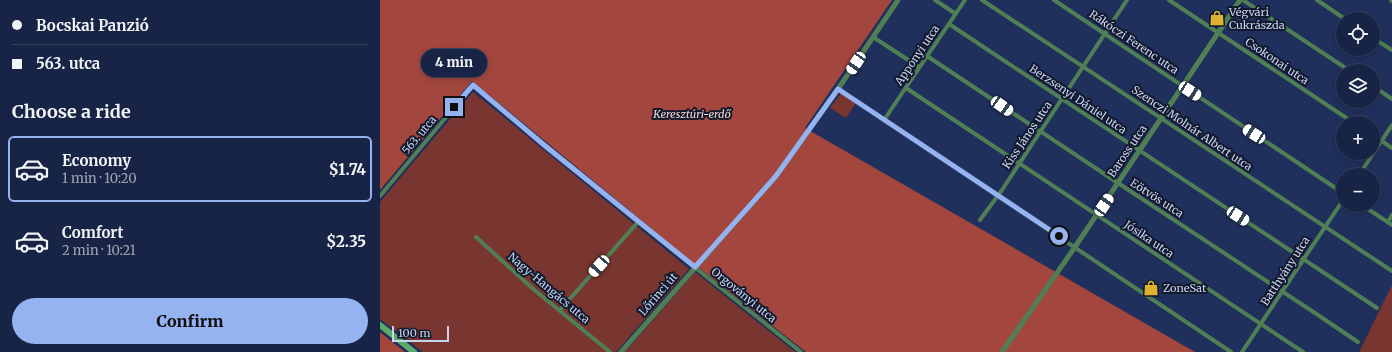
<!DOCTYPE html>
<meta charset="utf-8">
<style>
:root{--surface:#182445;--page:#212c4c;--text:#f1f3f6;--muted:#9fa4b3;--line:#36415e;--accent:#95b2f1}
body{margin:0;font-family:Merriweather,serif;background:var(--page);color:var(--text);height:100vh;display:flex;flex-direction:column;font-size:15px;white-space:nowrap}
*{box-sizing:border-box;margin:0}
p{font-size:13px;color:var(--muted)}
.icon{flex:none;width:22px;height:22px;fill:none;stroke:currentColor;stroke-width:2;stroke-linecap:round;stroke-linejoin:round}
.map{position:relative;flex:1;overflow:hidden}
.panel{display:flex;flex-direction:column;background:var(--surface);width:380px}
.panel>*{flex:none}
.banner{display:grid;align-content:center;height:88px;padding:0 12px;background:var(--surface)}
.controls{position:absolute;left:956px;top:12px;display:grid;gap:8px}
.controls a{display:grid;place-items:center;width:44px;height:44px;border-radius:50%;background:var(--surface);box-shadow:0 2px 6px #0003,0 0 0 1px var(--line);font-size:20px}
.scale{position:absolute;left:12px;bottom:10px;width:57px;box-sizing:border-box;padding-left:4px;border:2px solid #c7d3ef;border-top:0;font-size:11px;line-height:14px;white-space:nowrap;color:#c7d3ef;-webkit-text-stroke:3px #12192d;paint-order:stroke}
.end{position:absolute;width:18px;height:18px;margin:-9px;border:5px solid #95b2f1;background:#111;box-shadow:0 0 0 2px #111}
.from{border-radius:50%}
.bubble{position:absolute;height:28px;border-radius:14px;background:var(--surface);box-shadow:0 2px 6px #0003,0 0 0 1px var(--line);font-size:13px;font-weight:800;line-height:28px;text-align:center}
.car{position:absolute;width:12px;height:24px;margin:-12px -6px;border-radius:5px;box-shadow:0 0 3px 1px #0007;background:linear-gradient(#fff 24%,#345 0 40%,#fff 0 76%,#345 0 86%,#fff 0)}
.banner b{display:flex;align-items:center;gap:14px;height:38px;font-size:15px}
.banner b+b{border-top:1px solid var(--line)}
.banner i{width:10px;height:10px;background:var(--text)}
ul{padding:0;list-style:none}
li{display:flex;align-items:center;gap:12px;height:66px;margin:0 8px 6px;padding:0 4px;border:2px solid transparent;border-radius:6px}
li div{flex:1}
li b{display:block;font-size:15px}
li em{font-style:normal;font-weight:800}
li.active{border-color:var(--accent)}
li>.icon{width:36px;height:36px;stroke-width:1.5}
h2{padding:0 12px;font-size:18px;line-height:48px}
.button{display:flex;gap:8px;margin-top:auto;padding:8px 12px}
.button a{flex:1;height:46px;border-radius:24px;background:var(--accent);color:#111;font-size:16px;font-weight:800;line-height:46px;text-align:center}
main{display:flex;flex:1;min-height:0}
.map>svg:first-child{display:block}
.green{fill:#79352f}
.forest{fill:#a2463e}
.lines{fill:none;stroke-linecap:round;stroke-linejoin:round}
.minor{stroke:#507f55;stroke-width:4}
.tertiary{stroke:#507f55;stroke-width:5}
.secondary{stroke:#5baa67;stroke-width:6}
.route{stroke:#95b2f1;stroke-width:5}
.labels{text-anchor:middle;dominant-baseline:central;stroke-width:4;stroke-linejoin:round;paint-order:stroke}
.poi-label{font-size:11px;fill:#c7d3ef;stroke:#12192d;text-anchor:start}
.street-label{font-size:11px;fill:#c7d3ef;stroke:#12192d}
.park-label{font-size:11px;font-style:italic;fill:#f2d7d3;stroke:#12192d}
</style>
<main>
<section class="panel">
<div class="banner">
<b><i class="from"></i>Bocskai Panzió</b>
<b><i></i>563. utca</b>
</div>
<h2>Choose a ride</h2>
<ul>
<li class="active"><svg class="icon" aria-label="car" viewBox="0 0 24 24"><path d="M5 17H2v-5l4-1 3-4h7l3 4 3 1v5h-3M9 17h6M6 11h13"/><circle cx="7" cy="17" r="2"/><circle cx="17" cy="17" r="2"/></svg><div><b>Economy</b><p>1 min · 10:20</p></div><em>$1.74</em></li>
<li><svg class="icon" aria-label="car" viewBox="0 0 24 24"><path d="M5 17H2v-5l4-1 3-4h7l3 4 3 1v5h-3M9 17h6M6 11h13"/><circle cx="7" cy="17" r="2"/><circle cx="17" cy="17" r="2"/></svg><div><b>Comfort</b><p>2 min · 10:21</p></div><em>$2.35</em></li>
</ul>
<div class="button"><a>Confirm</a></div>
</section>
<div class="map">
<svg width="1012" height="352" viewBox="0 0 1012 352">
<rect width="100%" height="100%" fill="#20305c"/>
<g class="green">
<path d="M93,92l216,177 -73,83h-193l-43,-33v-117z"/>
<path d="M461,93l15,10 -10,15 -16,-10z"/>
<path d="M315,272l100,80h-170z"/>
<path d="M1012,285v67h-33z"/>
</g>
<g class="forest">
<path d="M0,0h512l-87,128 390,224h-389l-103,-81 -231,-190 -92,109z"/>
<path d="M0,332l25,20h-25z"/>
</g>
<g class="lines">
<g class="minor">
<path d="M555,0l21,14"/>
<path d="M602,0l410,271"/>
<path d="M674,0l289,193"/>
<path d="M789,0l185,123"/>
<path d="M863,0l107,71"/>
<path d="M937,0l28,19"/>
<path d="M1011,0l1,1"/>
<path d="M569,24l428,284"/>
<path d="M493,37l46,30"/>
<path d="M993,38l19,12"/>
<path d="M547,56l191,127 197,130 43,29"/>
<path d="M993,86l19,13"/>
<path d="M526,88l397,264"/>
<path d="M458,89l393,263"/>
<path d="M504,120l81,-120"/>
<path d="M993,135l19,13"/>
<path d="M979,175l33,-50"/>
<path d="M0,196l93,-111 165,137 163,130"/>
<path d="M982,205l30,20"/>
<path d="M600,220l22,-30 125,-190"/>
<path d="M1008,222l4,-7"/>
<path d="M96,237l56,51 78,64"/>
<path d="M180,310l78,-88"/>
<path d="M862,352l101,-152"/>
</g>
<g class="tertiary">
<path d="M241,352l155,-176 62,-87 60,-89"/>
<path d="M622,352l73,-105 165,-247"/>
</g>
<path class="secondary" d="M0,325l34,27"/>
</g>
<g class="lines">
<path class="route" d="M74,107l19,-22 71,60 151,122 81,-91 62,-87 221,147"/>
</g>
<defs>
<g id="shop-bare" transform="scale(1.2)"><path d="M-5-2.5h2.3a2.7 3.5 0 0 1 5.4 0H5L5.5 6h-11ZM-1.5-2.5h3a1.5 2.3 0 0 0-3 0Z" fill="#dfb133" stroke="#12192d" stroke-width="2.5" paint-order="stroke"/></g>
</defs>
<g fill-rule="evenodd">
<use href="#shop-bare" x="837" y="18"/>
<use href="#shop-bare" x="771" y="288"/>
</g>
<g class="labels">
<g class="poi-label">
<text x="849" y="12">Végvári<tspan x="849" dy="13">Cukrászda</tspan></text>
<text x="783" y="288">ZoneSat</text>
</g>
<g class="street-label">
<text transform="translate(754 42) rotate(34)">Rákóczi Ferenc utca</text>
<text transform="translate(537 55) rotate(-56)">Apponyi utca</text>
<text transform="translate(897 61) rotate(34)">Csokonai utca</text>
<text transform="translate(698 99) rotate(34)">Berzsenyi Dániel utca</text>
<text transform="translate(812 128) rotate(34)">Szenczi Molnár Albert utca</text>
<text transform="translate(39 135) rotate(-50)">563. utca</text>
<text transform="translate(647 135) rotate(-56)">Kiss János utca</text>
<text transform="translate(747 151) rotate(-56)">Baross utca</text>
<text transform="translate(777 198) rotate(33)">Eötvös utca</text>
<text transform="translate(769 239) rotate(34)">Jósika utca</text>
<text transform="translate(905 271) rotate(-57)">Batthyány utca</text>
<text transform="translate(169 288) rotate(40)">Nagy-Hangács utca</text>
<text transform="translate(278 294) rotate(-49)">Lőrinci út</text>
<text transform="translate(364 295) rotate(39)">Orgoványi utca</text>
</g>
<g class="park-label">
<text x="312" y="114">Keresztúri-erdő</text>
</g>
</g>
</svg>
<div class="controls">
<a><svg class="icon" aria-label="locate" viewBox="0 0 24 24"><circle cx="12" cy="12" r="6"/><path d="M12 2v4M12 18v4M2 12h4M18 12h4"/></svg></a>
<a><svg class="icon" aria-label="layers" viewBox="0 0 24 24"><path d="M12 4l9 5-9 5-9-5zM3 14l9 5 9-5"/></svg></a>
<a>+</a>
<a>−</a>
</div>
<div class="scale">100 m</div>
<i class="end from" style="left:679px;top:236px"></i>
<i class="end" style="left:74px;top:107px"></i>
<div class="bubble" style="left:41px;top:49px;width:66px">4 min</div>
<i class="car" style="left:476px;top:63px;rotate:214deg"></i>
<i class="car" style="left:810px;top:91px;rotate:123deg"></i>
<i class="car" style="left:622px;top:106px;rotate:124deg"></i>
<i class="car" style="left:874px;top:134px;rotate:303deg"></i>
<i class="car" style="left:724px;top:205px;rotate:34deg"></i>
<i class="car" style="left:858px;top:216px;rotate:123deg"></i>
<i class="car" style="left:219px;top:266px;rotate:222deg"></i>
</div>
</main>
